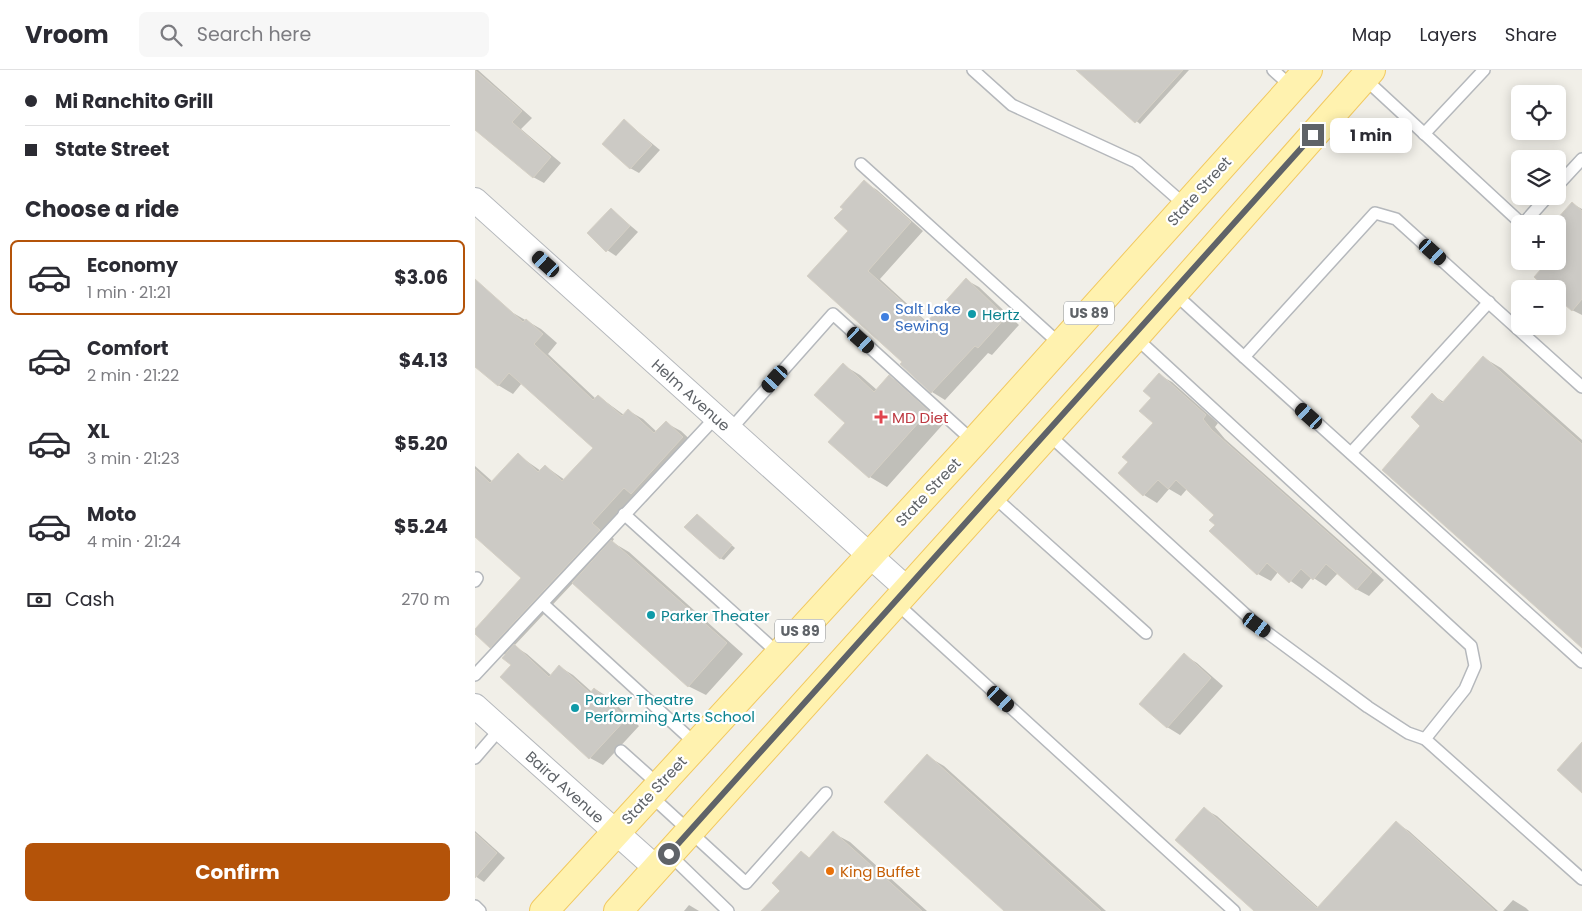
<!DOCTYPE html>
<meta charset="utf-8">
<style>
:root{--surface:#fff;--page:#f7f7f7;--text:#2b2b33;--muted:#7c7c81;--line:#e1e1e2;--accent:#b45309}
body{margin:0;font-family:Poppins,sans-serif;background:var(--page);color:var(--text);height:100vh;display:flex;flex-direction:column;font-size:19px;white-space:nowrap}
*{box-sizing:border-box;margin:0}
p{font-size:16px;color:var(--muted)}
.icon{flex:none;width:28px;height:28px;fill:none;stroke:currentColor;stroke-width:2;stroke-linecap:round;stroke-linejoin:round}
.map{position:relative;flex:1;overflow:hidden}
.side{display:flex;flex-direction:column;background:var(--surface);width:475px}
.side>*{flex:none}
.guide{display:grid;align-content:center;height:110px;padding:0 25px;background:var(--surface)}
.tools{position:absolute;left:1036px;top:15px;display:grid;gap:10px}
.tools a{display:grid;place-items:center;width:55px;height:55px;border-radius:8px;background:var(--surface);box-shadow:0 2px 12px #0003;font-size:25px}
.end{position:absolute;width:22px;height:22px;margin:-11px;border:6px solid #5f6368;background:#fff;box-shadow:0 0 0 2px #fff}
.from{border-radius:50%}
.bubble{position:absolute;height:35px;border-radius:8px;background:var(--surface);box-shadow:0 2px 12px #0003;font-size:16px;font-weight:700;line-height:35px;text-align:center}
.car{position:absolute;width:15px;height:30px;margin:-15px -8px;border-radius:6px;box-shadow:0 0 4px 1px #0007;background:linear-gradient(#222 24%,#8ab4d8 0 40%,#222 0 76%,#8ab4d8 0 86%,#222 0)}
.guide b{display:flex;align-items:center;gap:18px;height:48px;font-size:19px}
.guide b+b{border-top:1px solid var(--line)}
.guide i{width:12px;height:12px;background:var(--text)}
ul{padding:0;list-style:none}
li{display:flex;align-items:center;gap:15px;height:75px;margin:0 10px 8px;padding:0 15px;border:2px solid transparent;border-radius:8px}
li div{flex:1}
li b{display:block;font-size:19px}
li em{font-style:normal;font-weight:700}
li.current{border-color:var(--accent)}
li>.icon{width:45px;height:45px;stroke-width:1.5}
h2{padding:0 25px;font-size:22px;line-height:60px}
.pay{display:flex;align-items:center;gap:12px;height:55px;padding:0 25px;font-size:19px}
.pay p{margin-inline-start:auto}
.cta{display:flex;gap:10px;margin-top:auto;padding:10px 25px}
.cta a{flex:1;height:58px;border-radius:8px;background:var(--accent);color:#fff;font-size:20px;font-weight:700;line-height:58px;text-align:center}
header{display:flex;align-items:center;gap:30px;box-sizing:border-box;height:70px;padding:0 25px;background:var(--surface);border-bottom:1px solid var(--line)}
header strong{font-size:24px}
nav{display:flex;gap:28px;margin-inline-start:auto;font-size:18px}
.search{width:350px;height:45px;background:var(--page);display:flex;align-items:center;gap:12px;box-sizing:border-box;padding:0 18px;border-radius:8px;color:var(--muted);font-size:19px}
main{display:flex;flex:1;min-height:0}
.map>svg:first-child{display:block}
.shadow{fill:#0003}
.building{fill:#cccac5;stroke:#d6d1c6}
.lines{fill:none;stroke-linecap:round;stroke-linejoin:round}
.lane-casing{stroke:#b5b8bc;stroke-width:14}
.street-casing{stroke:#b5b8bc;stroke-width:26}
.primary-casing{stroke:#f2c960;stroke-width:30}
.lane{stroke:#fff;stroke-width:11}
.street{stroke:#fff;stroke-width:24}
.primary{stroke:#fff2af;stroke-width:28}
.route{stroke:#5f6368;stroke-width:6}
.culture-dot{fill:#0f9aa8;stroke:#fff;stroke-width:2}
.shop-dot{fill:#3f7fe0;stroke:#fff;stroke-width:2}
.health-dot{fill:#e0444e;stroke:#fff;stroke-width:2}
.food-dot{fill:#e8710a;stroke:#fff;stroke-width:2}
.labels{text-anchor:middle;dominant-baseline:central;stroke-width:4.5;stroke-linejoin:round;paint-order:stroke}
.shield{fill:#fff;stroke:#8f9295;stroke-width:1}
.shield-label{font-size:14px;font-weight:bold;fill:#5f6368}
.street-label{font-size:15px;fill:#5f6368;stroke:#fff}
.shop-label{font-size:15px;fill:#366cbe;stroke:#fff;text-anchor:start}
.culture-label{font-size:15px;fill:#0d838f;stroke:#fff;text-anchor:start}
.health-label{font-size:15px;fill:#be3a42;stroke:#fff;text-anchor:start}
.food-label{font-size:15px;fill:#c56008;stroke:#fff;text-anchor:start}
</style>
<header>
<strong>Vroom</strong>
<div class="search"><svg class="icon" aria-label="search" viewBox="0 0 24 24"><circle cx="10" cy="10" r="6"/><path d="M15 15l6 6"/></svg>Search here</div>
<nav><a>Map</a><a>Layers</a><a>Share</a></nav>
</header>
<main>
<section class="side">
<div class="guide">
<b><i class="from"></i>Mi Ranchito Grill</b>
<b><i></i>State Street</b>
</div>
<h2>Choose a ride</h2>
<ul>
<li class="current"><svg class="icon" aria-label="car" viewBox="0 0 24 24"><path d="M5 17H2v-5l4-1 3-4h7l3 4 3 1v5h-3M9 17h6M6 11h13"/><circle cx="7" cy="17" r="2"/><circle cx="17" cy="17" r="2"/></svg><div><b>Economy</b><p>1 min · 21:21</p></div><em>$3.06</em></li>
<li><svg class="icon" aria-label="car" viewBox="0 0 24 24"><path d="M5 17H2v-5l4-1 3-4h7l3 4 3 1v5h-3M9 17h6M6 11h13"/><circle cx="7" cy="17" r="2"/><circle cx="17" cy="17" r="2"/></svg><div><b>Comfort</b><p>2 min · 21:22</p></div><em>$4.13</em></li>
<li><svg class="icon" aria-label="car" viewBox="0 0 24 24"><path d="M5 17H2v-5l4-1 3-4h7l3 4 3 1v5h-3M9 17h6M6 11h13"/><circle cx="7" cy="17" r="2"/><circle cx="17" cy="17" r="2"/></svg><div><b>XL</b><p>3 min · 21:23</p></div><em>$5.20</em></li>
<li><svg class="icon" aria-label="car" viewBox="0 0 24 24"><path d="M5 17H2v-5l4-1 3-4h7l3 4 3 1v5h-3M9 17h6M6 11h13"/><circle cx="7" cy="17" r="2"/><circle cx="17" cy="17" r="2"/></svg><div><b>Moto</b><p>4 min · 21:24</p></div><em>$5.24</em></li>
</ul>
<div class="pay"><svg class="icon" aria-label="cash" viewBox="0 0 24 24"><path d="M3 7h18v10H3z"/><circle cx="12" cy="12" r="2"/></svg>Cash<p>270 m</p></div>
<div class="cta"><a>Confirm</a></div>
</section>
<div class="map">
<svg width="1107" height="841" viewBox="0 0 1107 841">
<rect width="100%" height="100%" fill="#f1efe8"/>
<g class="shadow">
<path d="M0,0h3l54,48 -11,11 40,34 -17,20 -11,-6 -58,-50z"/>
<path d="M603,0h111l-49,54z"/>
<path d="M150,51l35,29 -21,23 -9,-5z"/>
<path d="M389,112l13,8 46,41 -43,48 48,44 38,-43 13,7 40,38 -27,30 -4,-2 -43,47 -13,-8 -31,-28 3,-2 -54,-131z"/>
<path d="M1098,134l9,5v106l-10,-5 -28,-47 2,-2h11v-37h-2z"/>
<path d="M136,139l27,23 -22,24 -9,-6z"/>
<path d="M33,240l33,19 16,14 -9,11 48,45 2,-3 26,19 5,-4 14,8 14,13 9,-9 15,8 16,15 -51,56 -8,-5 -32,35 8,7 -2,3 17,10 114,102 -37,41 -18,-9 -115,-103 -59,63 13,8 25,22 8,-9 13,8 19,17 3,-3 13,8 31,29 -36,39 -13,-7 -84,-103 -15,-8 -16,-14 48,-55 -48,-43v-69l18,16 25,-27 23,16 4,-5 20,14 29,-32 -72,-65 -9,11 -15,-9 -23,-20v-17z"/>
<path d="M1009,288l17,10 81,72v206l-160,-220 10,-31 12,7z"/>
<path d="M368,295l17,10 17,15 13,-13 17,10 38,35 -58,65 -17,-10 -23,-54z"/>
<path d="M684,305l13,7 46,41 -3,4 10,12 159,141 -15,16 -13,-7 -18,-16 -12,13 -14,-9 -10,12 -24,-17 -7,9 -13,-7 -41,-49 -1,-10 -29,-26 -6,7 -12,-7 -12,14 -13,-8 -25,-22 10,-11 26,-39 -2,-25z"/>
<path d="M226,448l34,30 -11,12 -4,-2z"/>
<path d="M709,585l13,8 26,23 -43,49 -13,-8z"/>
<path d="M452,686l17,10 162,145h-100z"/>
<path d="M729,739l13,7 102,92 77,-85 13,8 89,80h-242z"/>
<path d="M0,761l30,27 -21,24 -9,-6z"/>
<path d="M358,763l17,9 77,69h-164l18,-21 20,-38 9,6z"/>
<path d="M1038,830l13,8 3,3h-26z"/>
<path d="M214,835l10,6h-15z"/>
</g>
<g class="building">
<path d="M0,0l47,41 -10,11 39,35 -18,21 -58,-48z"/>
<path d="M601,0h107l-48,53z"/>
<path d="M149,49l28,26 -22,24 -28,-25z"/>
<path d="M389,110l47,42 -43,49 58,52 40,-45 40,39 -28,31 -3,-2 -44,47 -31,-29 2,-2 -95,-86 41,-45 -14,-13 9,-9 -3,-2z"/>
<path d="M1097,132l10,9v88l-10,12 -15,-13v-9h-10l-13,-12 14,-16h9v-42z"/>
<path d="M136,138l19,18 -24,26 -19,-19z"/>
<path d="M0,209l48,43 3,-3 17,15 -9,10 59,56 5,-5 24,21 6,-7 26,24 12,-12 17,16 -52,57 -7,-6 -32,35 8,7 -110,118 -15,-14v-5l46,-51 -46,-41v-68l15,14 28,-30 20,19 7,-7 17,16 31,-33 -84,-75 -11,13 -23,-19z"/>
<path d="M1008,286l99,88v204l-200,-178 38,-44 -9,-9 21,-24 10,10z"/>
<path d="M368,293l31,29 15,-17 40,36 -60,67 -41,-36 17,-19 -31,-28z"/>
<path d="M684,303l47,42 -3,4 9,11 160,142 -16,18 -30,-26 -13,16 -12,-11 -12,14 -22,-20 -10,12 -48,-44 6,-6 -6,-5 5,-5 -38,-35 -8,9 -10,-9 -15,16 -25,-23 10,-11 -6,-5 31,-34 -14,-12 12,-13 -8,-7z"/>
<path d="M222,444l35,31 -12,14 -36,-32z"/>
<path d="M136,470l116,103 -39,44 -116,-104z"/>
<path d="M39,574l35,33 10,-12 31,28 4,-5 33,30 -38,41 -89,-82 11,-12 -9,-7z"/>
<path d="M709,583l27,25 -44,50 -28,-24z"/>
<path d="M1107,672v51l-25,-23z"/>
<path d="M452,684l174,157h-97l-120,-109z"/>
<path d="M729,737l113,101 79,-87 99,90h-241l-79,-71z"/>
<path d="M358,761l89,80h-161l19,-20 -8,-8 29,-32 8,7z"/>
<path d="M0,763l22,20 -22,25z"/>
</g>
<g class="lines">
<g class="lane-casing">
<g id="lane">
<path d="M498,0l39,35 124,57 50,44"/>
<path d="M798,0l19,17"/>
<path d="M889,8l158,146"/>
<path d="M949,64l60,-64"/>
<path d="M386,94l200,181"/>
<path d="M1082,116l25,-27"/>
<path d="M1048,154l25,-28"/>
<path d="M699,223l70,64"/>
<path d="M660,267l336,309 4,20 -10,23 -40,50 157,140"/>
<path d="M1107,317l-186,-168 -21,-6 -131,144 338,305"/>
<path d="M255,360l103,-116 141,128"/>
<path d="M573,364l209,191 111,82 40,26 17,6"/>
<path d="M876,383l138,-151"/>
<path d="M517,425l154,138"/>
<path d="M149,444l155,140"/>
<path d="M0,511l2,-3"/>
<path d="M420,532l339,309"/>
<path d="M68,534l153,140"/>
<path d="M0,605l241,-258"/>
<path d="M146,681l38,34"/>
<path d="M0,688l25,-29"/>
<path d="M175,725l96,88 80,-90"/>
<path d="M194,784l59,57"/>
<path d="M0,836l5,5"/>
</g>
</g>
<g class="street-casing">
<g id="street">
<path d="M0,130l432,389"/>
<path d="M0,636l181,162"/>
</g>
</g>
<g class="primary-casing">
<g id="primary">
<path d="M69,841l430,-469 334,-372"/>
<path d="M143,841l517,-574 236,-267"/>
</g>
</g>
<use href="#lane" class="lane"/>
<use href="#street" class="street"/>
<use href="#primary" class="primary"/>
</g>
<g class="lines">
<path class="route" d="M194,784l644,-719"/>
</g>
<g class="culture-dot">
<circle cx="497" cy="244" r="5"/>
<circle cx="176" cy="545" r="5"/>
<circle cx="100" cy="638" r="5"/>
</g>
<circle class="shop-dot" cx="410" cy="247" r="5"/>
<path class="health-dot" d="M403.5 339.5h5v5h5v5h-5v5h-5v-5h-5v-5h5z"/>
<circle class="food-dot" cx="355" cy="801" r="5"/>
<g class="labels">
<g class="shield">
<rect x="589" y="231.5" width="50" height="23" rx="4"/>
<rect x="300" y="549.5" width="50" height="23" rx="4"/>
</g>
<g class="shield-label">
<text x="614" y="243">US 89</text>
<text x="325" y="561">US 89</text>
</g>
<g class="street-label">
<text transform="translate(724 121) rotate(-48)">State Street</text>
<text transform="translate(216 325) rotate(42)">Helm Avenue</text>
<text transform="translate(453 422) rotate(-47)">State Street</text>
<text transform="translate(90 717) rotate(42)">Baird Avenue</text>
<text transform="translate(179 720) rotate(-47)">State Street</text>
</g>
<g class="shop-label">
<text x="420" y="238">Salt Lake<tspan x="420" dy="17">Sewing</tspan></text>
</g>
<g class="culture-label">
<text x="507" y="244">Hertz</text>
<text x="186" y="545">Parker Theater</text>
<text x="110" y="629">Parker Theatre<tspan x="110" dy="17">Performing Arts School</tspan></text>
</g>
<g class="health-label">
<text x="417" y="347">MD Diet</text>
</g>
<g class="food-label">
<text x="365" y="801">King Buffet</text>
</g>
</g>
</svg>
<div class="tools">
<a><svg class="icon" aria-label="locate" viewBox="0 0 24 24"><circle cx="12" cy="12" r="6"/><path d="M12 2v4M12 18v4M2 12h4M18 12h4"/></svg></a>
<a><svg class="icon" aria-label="layers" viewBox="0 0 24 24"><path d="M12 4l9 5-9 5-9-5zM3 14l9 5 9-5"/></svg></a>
<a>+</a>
<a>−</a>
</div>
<i class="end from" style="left:194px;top:784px"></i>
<i class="end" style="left:838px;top:65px"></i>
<div class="bubble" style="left:855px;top:48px;width:82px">1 min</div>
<i class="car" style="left:958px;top:182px;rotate:132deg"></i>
<i class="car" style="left:71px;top:194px;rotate:312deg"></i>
<i class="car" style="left:386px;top:270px;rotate:132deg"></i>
<i class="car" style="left:300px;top:309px;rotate:222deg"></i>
<i class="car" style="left:834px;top:346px;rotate:312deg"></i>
<i class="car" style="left:782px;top:555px;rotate:126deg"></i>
<i class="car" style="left:526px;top:629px;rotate:132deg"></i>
</div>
</main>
